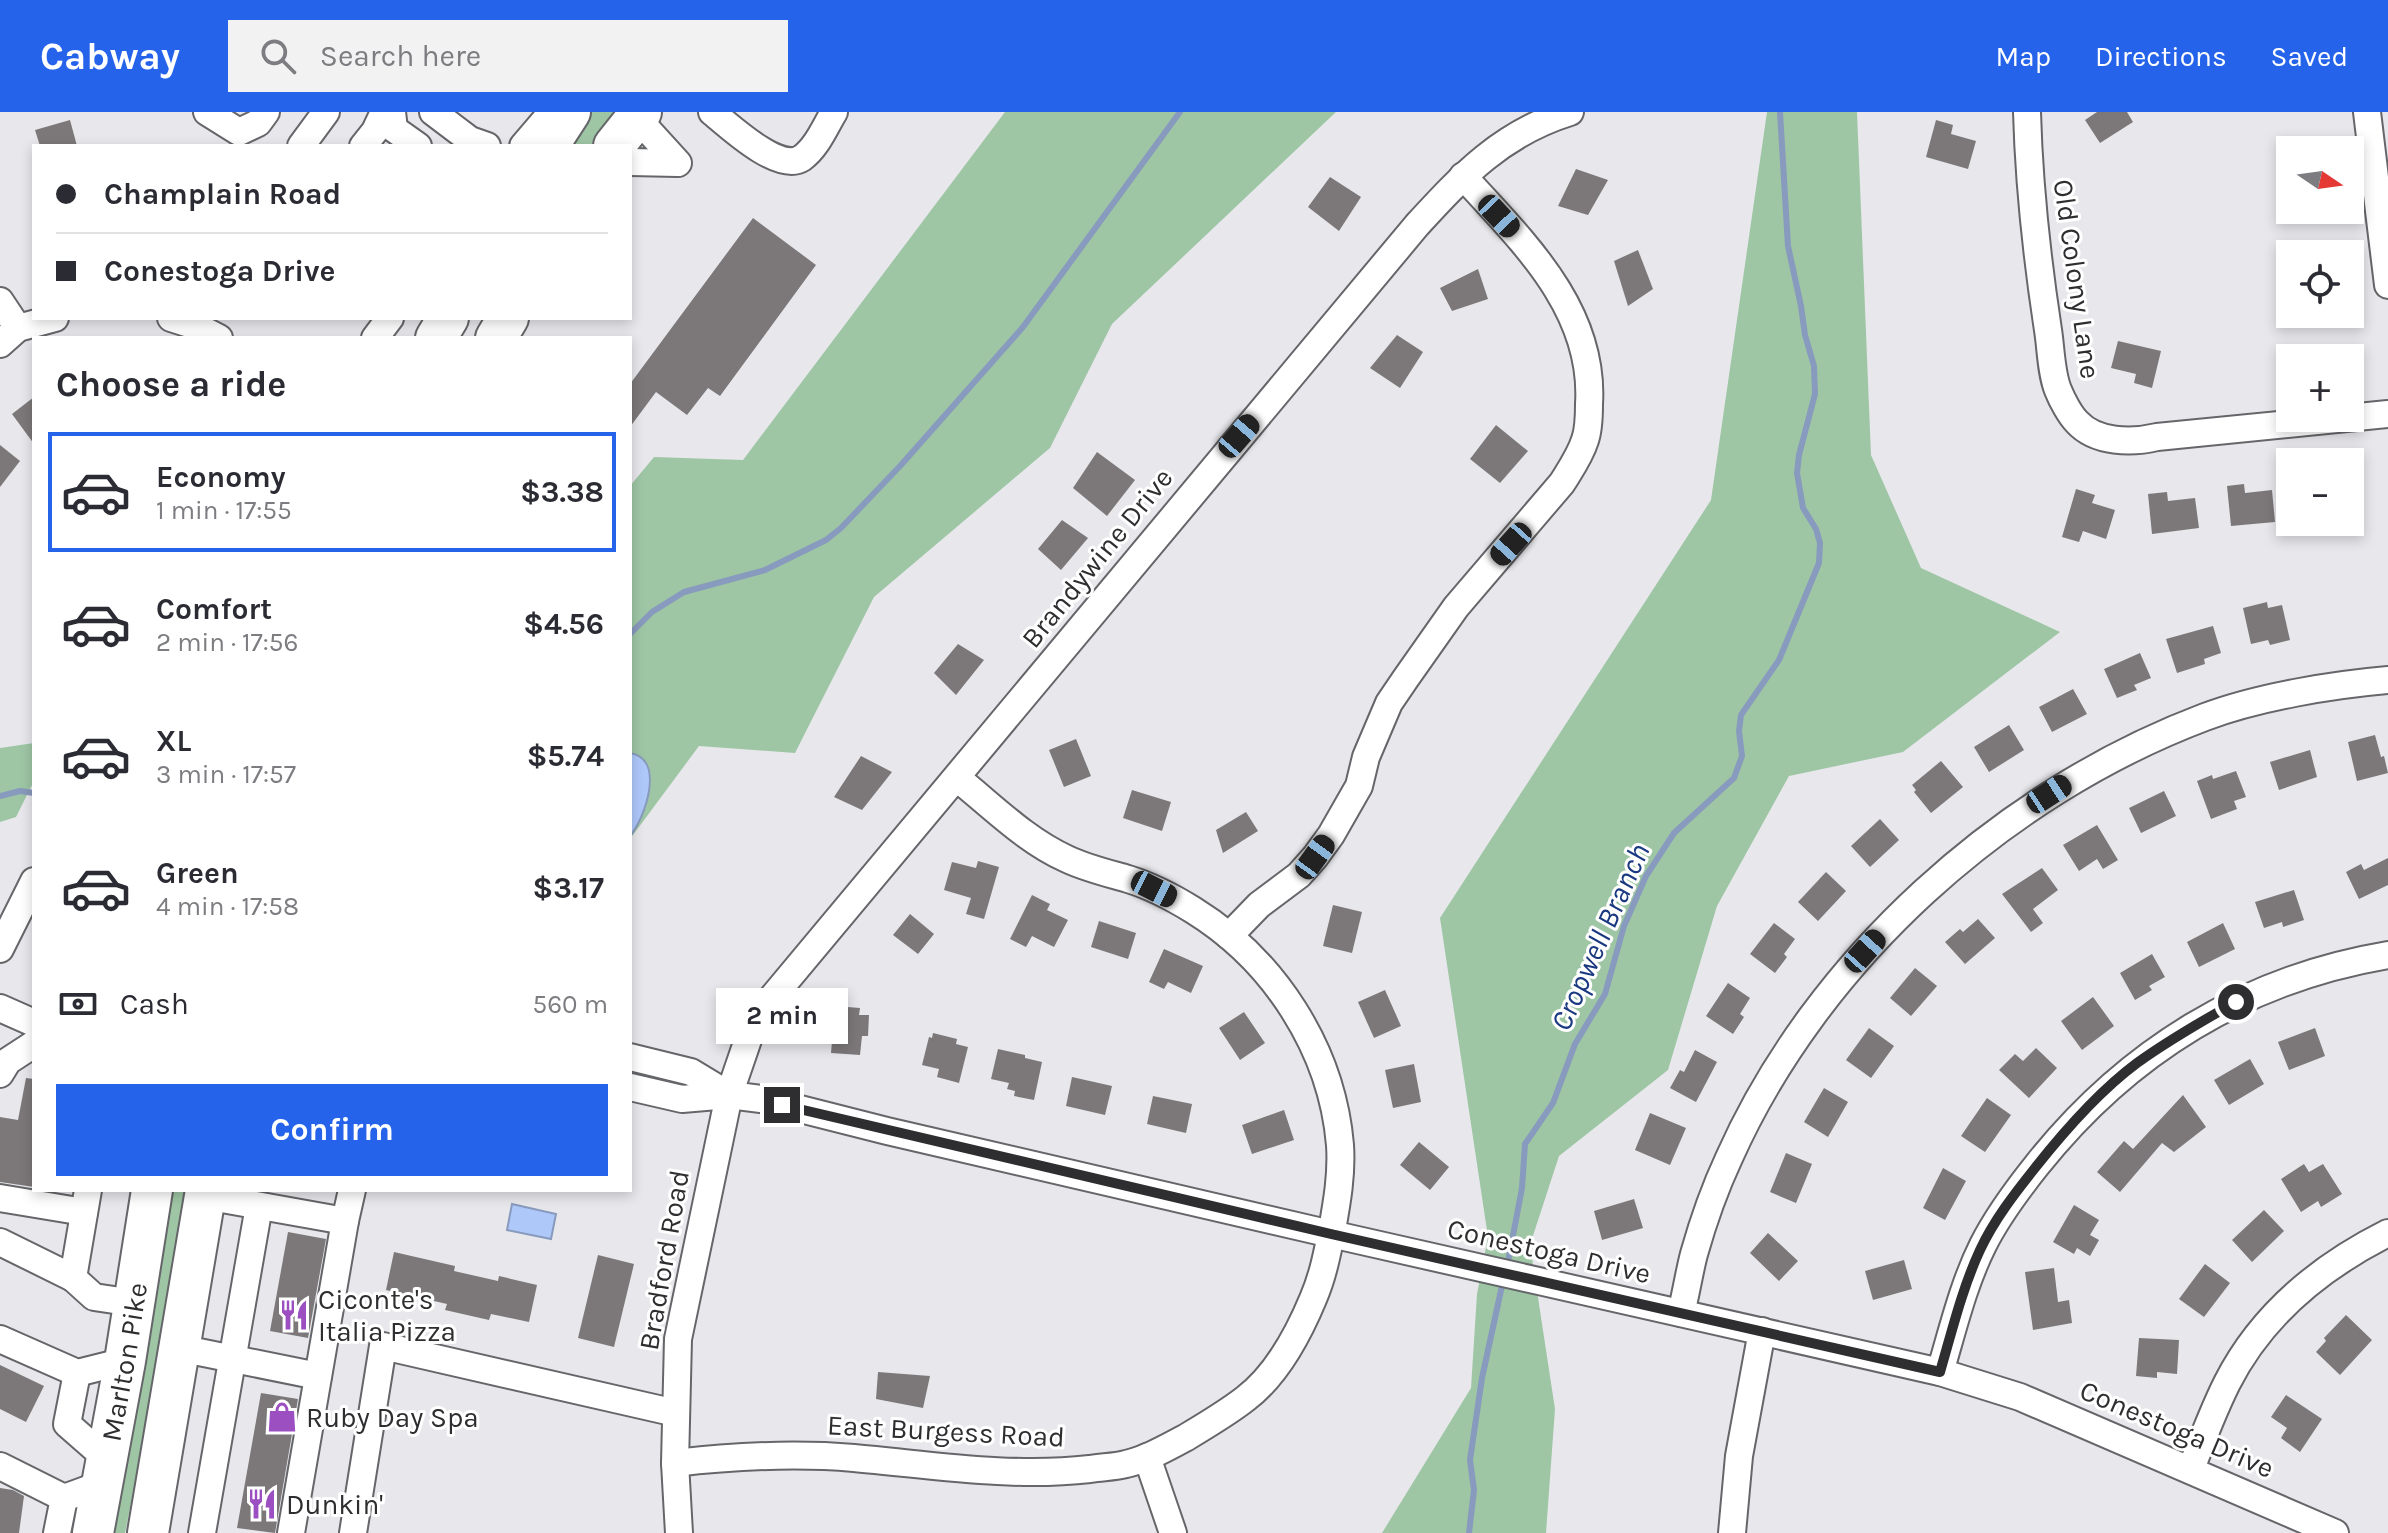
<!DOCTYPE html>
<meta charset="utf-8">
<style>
:root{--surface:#fff;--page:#f2f2f3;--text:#2b2b33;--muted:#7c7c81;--line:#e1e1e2;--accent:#2563eb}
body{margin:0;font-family:Karla,sans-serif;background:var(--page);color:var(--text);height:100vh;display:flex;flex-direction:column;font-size:30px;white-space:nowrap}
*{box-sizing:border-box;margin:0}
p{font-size:26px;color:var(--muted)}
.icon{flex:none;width:44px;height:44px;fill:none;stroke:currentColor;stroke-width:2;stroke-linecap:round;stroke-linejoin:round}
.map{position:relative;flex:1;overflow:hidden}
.details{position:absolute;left:32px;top:224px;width:600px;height:856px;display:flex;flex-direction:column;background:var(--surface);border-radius:0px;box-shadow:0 4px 12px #0003}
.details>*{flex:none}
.top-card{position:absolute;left:32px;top:32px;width:600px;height:176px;border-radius:0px;box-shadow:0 4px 12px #0003;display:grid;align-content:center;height:176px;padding:0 24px;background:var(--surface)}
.needle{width:52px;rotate:103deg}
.buttons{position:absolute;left:2276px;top:24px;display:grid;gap:16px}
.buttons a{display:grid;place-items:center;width:88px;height:88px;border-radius:0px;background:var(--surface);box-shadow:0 4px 12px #0003;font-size:40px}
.end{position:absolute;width:36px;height:36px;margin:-18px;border:10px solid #2e2e30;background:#fff;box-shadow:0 0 0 4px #fff}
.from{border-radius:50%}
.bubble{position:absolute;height:56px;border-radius:0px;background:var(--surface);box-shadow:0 4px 12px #0003;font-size:26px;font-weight:700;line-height:56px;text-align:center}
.car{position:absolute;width:24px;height:48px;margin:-24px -12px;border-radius:10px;box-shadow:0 0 6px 2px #0007;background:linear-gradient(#222 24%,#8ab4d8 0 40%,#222 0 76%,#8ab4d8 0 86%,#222 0)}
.top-card b{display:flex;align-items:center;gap:28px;height:76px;font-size:30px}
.top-card b+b{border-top:2px solid var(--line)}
.top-card i{width:20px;height:20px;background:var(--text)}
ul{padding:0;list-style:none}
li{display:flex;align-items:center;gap:24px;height:120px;margin:0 16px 12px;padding:0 8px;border:4px solid transparent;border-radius:0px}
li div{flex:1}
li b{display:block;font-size:30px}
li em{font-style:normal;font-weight:700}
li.active{border-color:var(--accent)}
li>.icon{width:72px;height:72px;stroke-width:1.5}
h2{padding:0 24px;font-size:36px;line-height:96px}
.pay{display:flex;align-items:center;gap:20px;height:88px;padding:0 24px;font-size:30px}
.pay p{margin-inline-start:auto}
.cta{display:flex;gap:16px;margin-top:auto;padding:16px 24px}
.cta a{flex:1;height:92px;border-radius:0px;background:var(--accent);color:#fff;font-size:32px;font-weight:700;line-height:92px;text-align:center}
header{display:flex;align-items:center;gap:48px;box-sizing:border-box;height:112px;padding:0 40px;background:var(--accent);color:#fff}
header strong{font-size:38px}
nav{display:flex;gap:44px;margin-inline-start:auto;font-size:28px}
.search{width:560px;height:72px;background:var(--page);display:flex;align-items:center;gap:20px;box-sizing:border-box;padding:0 28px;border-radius:0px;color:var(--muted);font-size:30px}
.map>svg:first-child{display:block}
.green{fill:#9ec6a5}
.water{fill:#aec8fa;stroke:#889abd;stroke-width:2}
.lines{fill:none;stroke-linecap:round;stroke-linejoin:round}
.stream{stroke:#889abd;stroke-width:6}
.building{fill:#7c7879}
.minor-casing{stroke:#656669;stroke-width:30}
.highway-casing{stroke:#656669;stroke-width:44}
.minor{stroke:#fff;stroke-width:26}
.highway{stroke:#fff;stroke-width:40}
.route{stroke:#2e2e30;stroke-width:10}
.labels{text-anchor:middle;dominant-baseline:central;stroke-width:6;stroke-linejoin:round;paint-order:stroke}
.street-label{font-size:28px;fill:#2e2e30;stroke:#fff}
.poi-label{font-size:28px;fill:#2e2e30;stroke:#fff;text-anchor:start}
.water-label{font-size:30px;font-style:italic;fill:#1a3980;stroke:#fff}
</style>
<header>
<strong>Cabway</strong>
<div class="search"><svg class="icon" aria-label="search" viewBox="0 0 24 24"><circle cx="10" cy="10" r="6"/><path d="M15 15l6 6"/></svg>Search here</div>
<nav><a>Map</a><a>Directions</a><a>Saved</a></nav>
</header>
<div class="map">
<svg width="2388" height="1421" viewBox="0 0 2388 1421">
<rect width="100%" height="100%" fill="#e8e8ec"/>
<g class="green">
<path d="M591,0h24l-25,34h-21z"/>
<path d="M1005,0h331l-224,212 -62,124 -176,149 -79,156 -96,-7 -69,93v-353l24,-29 89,3z"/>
<path d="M1767,0h90l14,343 50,113 139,64 -157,120 -114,24 -72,130 -49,164 -109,86 -29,89 25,164 -9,124h-164l89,-145 6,-94 11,-57 -48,-319 271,-418z"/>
<path d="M34,631v38l-18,36 -16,5v-74z"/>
<path d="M169,1078h22l-17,101 -49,242h-16z"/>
</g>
<g class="water">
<path d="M630,641c36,6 15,65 0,83z"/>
<path d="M512,1092l44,10 -5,25 -44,-9z"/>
</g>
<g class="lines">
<g class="stream">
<path d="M630,522l22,-22 32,-20 81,-22 61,-30 15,-12 60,-63 122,-138 157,-215"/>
<path d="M0,684l20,-5 14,2"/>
<path d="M1507,1155l15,-79 3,-44 28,-41 22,-59 30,-50 19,-68 22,-50 28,-43 60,-55 8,-22 -3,-25 2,-16 38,-55 40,-97 1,-20 -4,-14 -13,-21 -6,-35 2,-18 16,-61 -1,-28 -9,-31 -4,-29 -13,-60 -8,-134"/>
<path d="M1469,1421l5,-43 -4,-30 12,-82 21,-97"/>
</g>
</g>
<g class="building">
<path d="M2097,0h30l6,10 -33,21 -15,-23z"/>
<path d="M70,8l7,26h-37l-5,-16z"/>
<path d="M1936,8l17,5 -2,9 25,7 -8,28 -42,-12z"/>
<path d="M1576,57l32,11 -20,35 -30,-9z"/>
<path d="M1330,65l31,20 -22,34 -31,-24z"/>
<path d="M753,106l63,47 -96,131 -12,-8 -21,27 -31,-23 -26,35v-43z"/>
<path d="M1638,138l15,39 -25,17 -14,-45z"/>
<path d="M1478,157l10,30 -36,12 -12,-23z"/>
<path d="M1397,223l26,17 -23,36 -30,-20z"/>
<path d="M2118,229l43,10 -9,37 -18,-5 2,-9 -25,-6z"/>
<path d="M34,285v47l-22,-30z"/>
<path d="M1496,313l32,26 -28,32 -30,-24z"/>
<path d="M0,333l20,16 -20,26z"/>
<path d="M1097,340l38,28 -28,36 -34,-28z"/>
<path d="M2244,372l1,9 27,-3 3,32 -44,4 -4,-40z"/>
<path d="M2076,377l19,6 -3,8 23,7 -9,29 -23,-8 -4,11 -17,-5z"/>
<path d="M2167,380l1,9 27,-3 4,30 -47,6 -4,-40z"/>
<path d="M1062,408l26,18 -27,32 -23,-21z"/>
<path d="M2267,490l1,6 14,-3 8,35 -20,5 -2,-5 -17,4 -8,-36z"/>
<path d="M2213,514l8,27 -17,6 1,5 -28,9 -11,-34z"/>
<path d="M958,532l26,16 -28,35 -22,-22z"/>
<path d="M2140,541l11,25 -17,7 3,5 -20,8 -13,-29z"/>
<path d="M2073,577l14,25 -35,18 -13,-25z"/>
<path d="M2009,613l15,25 -35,22 -15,-25z"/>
<path d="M2375,623l6,22 3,-1 4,17 -31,8 -9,-39z"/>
<path d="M1076,627l15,37 -27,11 -15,-37z"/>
<path d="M2310,638l7,27 -38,13 -9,-28z"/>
<path d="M861,644l31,16 -30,38 -28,-13z"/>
<path d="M1941,649l22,26 -32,26 -17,-21 2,-2 -4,-5z"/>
<path d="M2236,659l10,26 -12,4 3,8 -26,10 -14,-38 15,-6 1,4z"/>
<path d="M1132,678l39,12 -9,29 -39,-13z"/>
<path d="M2164,679l12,25 -35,17 -12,-25z"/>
<path d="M1246,700l12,19 -35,22 -7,-23z"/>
<path d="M1880,707l19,21 -29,27 -19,-21z"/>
<path d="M2097,713l21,35 -15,9 -6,-10 -18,12 -16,-26z"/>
<path d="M2388,746v27l-29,14 -13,-27 15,-8 3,6z"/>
<path d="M978,749l21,6 -15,52 -18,-5 5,-16 -27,-8 8,-28 24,6z"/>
<path d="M2042,756l16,22 -25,19 10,14 -12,9 -29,-38z"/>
<path d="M1826,760l20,19 -28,30 -20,-19z"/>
<path d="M2294,778l10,30 -21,7 -1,-5 -18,6 -9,-26z"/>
<path d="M1032,783l18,9 -3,6 21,10 -14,27 -22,-11 -6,11 -16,-8z"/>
<path d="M1333,793l29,7 -10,41 -29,-7z"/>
<path d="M910,802l24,20 -16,20 -25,-19z"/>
<path d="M1978,807l17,19 -30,26 -20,-22 15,-13 3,3z"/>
<path d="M1099,809l37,12 -8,26 -37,-12z"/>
<path d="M1774,811l21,16 -11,15 3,3 -12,16 -25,-19z"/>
<path d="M2223,811l12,26 -36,18 -12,-25z"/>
<path d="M1164,837l39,17 -12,27 -23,-11 -4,7 -15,-7z"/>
<path d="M2152,842l13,23 -16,9 3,4 -17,10 -15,-27z"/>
<path d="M1915,856l22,18 -26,30 -21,-18z"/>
<path d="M1728,871l22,15 -10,16 4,3 -11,17 -27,-18z"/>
<path d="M1385,878l16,36 -27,12 -16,-36z"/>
<path d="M2093,885l21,29 -32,24 -21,-29z"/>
<path d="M835,894l25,2 -1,7h10l-1,21h-6l-2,19 -29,-2z"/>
<path d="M1244,900l21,31 -25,17 -21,-32z"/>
<path d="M1869,916l25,18 -23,32 -25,-18z"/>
<path d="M2315,916l10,28 -36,14 -11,-28z"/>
<path d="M933,921l24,6 -1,5 12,3 -9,36 -22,-6 2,-8 -17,-4 7,-28 3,1z"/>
<path d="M2036,936l21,20 -28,30 -30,-28 16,-16 8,7z"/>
<path d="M998,937l27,6v3l17,4 -8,38 -20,-4 1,-5 -8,-2 2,-6 -18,-4z"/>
<path d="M1695,938l22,12 -21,40 -26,-14 10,-18 4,2z"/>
<path d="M2250,947l14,25 -35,21 -15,-25z"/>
<path d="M1414,952l7,38 -28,6 -8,-38z"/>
<path d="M1072,965l40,9 -7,29 -39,-9z"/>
<path d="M26,966l8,1v108l-34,-5v-65l18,3z"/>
<path d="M1824,976l24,14 -20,35 -24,-15z"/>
<path d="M2183,983l23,32 -32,25 -12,-9 -42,49 -23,-20 27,-31 9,8z"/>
<path d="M1153,984l39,8 -6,29 -39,-9z"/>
<path d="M1987,986l24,17 -26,37 -24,-16z"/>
<path d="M1284,998l10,30 -42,14 -10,-29z"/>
<path d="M1650,1001l36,15 -16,37 -35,-15z"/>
<path d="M1419,1030l30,25 -19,23 -30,-25z"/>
<path d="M1786,1041l26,11 -16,39 -26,-11z"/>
<path d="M2304,1052l5,8 14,-8 19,30 -21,13 -3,-6 -17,11 -20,-33z"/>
<path d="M1943,1056l23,13 -21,39 -22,-12z"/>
<path d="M1634,1087l9,29 -41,12 -8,-29z"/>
<path d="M2074,1093l25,15 -9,15 9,5 -9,16 -13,-8 -3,6 -21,-12z"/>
<path d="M2264,1098l20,21 -32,31 -20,-22z"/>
<path d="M288,1120l38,7 -18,99 -38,-7z"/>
<path d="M1768,1121l30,28 -19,20 -29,-28z"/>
<path d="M394,1140l61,14 -1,5 44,10 1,-5 38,9 -8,37 -38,-8 -2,6 -44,-10 2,-6 -61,-14z"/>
<path d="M598,1143l36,9 -20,83 -36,-9z"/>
<path d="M1904,1148l8,29 -39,11 -8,-29z"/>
<path d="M2205,1152l25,19 -26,34 -25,-18z"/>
<path d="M2054,1156l4,34 11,-2 3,23 -39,7 -8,-58z"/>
<path d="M2346,1203l26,25 -32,35 -24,-23 10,-11 -2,-3z"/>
<path d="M2139,1226l40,2 -2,34 -20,-2v6l-21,-2z"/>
<path d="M0,1253l44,21 -18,36 -26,-13z"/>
<path d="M878,1260l52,4 -7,32 -47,-9z"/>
<path d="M261,1281l37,6 -23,134 -38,-5z"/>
<path d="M2286,1283l36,24 -22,33 -19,-14 6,-10 -16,-11z"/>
<path d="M0,1376l13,2 11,6 -5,37h-19z"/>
</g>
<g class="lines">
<g class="minor-casing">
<g id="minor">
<path d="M207,0l32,20 19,-9 8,-11"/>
<path d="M392,0l2,17 24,17"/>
<path d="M433,0l37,28 17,6"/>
<path d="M712,0c17,14 67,61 90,46 15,-11 23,-31 32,-46"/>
<path d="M2027,0c2,74 10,146 21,218 3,19 3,43 10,60 4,10 12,25 19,32 19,21 55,21 80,15l231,-23"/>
<path d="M2367,0l21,173"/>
<path d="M301,34l25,-34"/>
<path d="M363,34l12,-15 9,-19"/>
<path d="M523,34l29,-34"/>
<path d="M630,50l48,1 -41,-45"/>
<path d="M0,189l18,27"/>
<path d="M171,206l25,8 23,12"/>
<path d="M375,226l15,-20"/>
<path d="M0,232l18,-16 37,-10"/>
<path d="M1229,824l30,-31 40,-30 16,-18 16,-22 28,-49 7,-29 23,-54 17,-25 50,-71 106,-124c8,-13 18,-27 23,-43 4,-11 4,-25 4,-36 6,-95 -67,-163 -126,-228"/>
<path d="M0,837l34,-68"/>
<path d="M0,896l34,15"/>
<path d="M630,945l61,15 38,23"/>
<path d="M0,962l8,-13 26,-17"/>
<path d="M630,975l52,12 47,-4 32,4 126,32 444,103 609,138 80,25 315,136"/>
<path d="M88,1078l-15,88 21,19 40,6"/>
<path d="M205,1084l140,25 -54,312"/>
<path d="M0,1086l84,14"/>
<path d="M345,1109l7,-31"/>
<path d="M0,1130l73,36"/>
<path d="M1681,1201c5,-19 8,-40 13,-59 9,-32 21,-66 35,-96 88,-198 274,-365 476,-441 53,-20 126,-32 183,-37"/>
<path d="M0,1227l77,34 48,-12"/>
<path d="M179,1236l139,28"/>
<path d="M1940,1260c13,-43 23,-87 43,-127 14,-28 34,-55 54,-80 90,-113 208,-186 351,-210"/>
<path d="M77,1261l-10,51 40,35"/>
<path d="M1147,1345l26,76"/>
<path d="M675,1351c60,-7 119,-10 179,-5 79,7 157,20 236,11 12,-2 25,-2 36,-5 21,-5 40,-16 59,-26 20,-12 42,-25 60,-39 32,-24 53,-64 68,-100 10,-23 14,-45 19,-69 5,-28 10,-56 8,-85 -8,-96 -66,-185 -147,-235 -21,-13 -42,-24 -65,-31 -21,-6 -42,-11 -61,-20 -42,-19 -75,-53 -110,-81"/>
<path d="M0,1354l64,32 38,-14"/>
<path d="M2191,1357c11,-29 22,-58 36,-86 35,-69 93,-116 161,-150"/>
<path d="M57,1421l7,-35"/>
<path d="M202,1421l57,-327"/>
<path d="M353,1421l30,-187 293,67"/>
<path d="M679,1421l-4,-70 3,-124 51,-244 24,-70 13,-20 651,-780c46,-50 85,-92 153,-113"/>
<path d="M1732,1421l7,-77 23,-125"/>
</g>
</g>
<g class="highway-casing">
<g id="highway">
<path d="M548,34l22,-34"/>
<path d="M614,34l27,-34"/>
<path d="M436,226l12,-20"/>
<path d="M496,226l12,-20"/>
<path id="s1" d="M93,1421l32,-172 27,-171"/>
<path d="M148,1421l58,-343"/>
</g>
</g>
<use href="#minor" class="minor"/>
<use href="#highway" class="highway"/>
</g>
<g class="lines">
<path class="route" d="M782,993l549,129 609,138c12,-41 22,-83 40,-122 14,-30 35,-57 55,-82 30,-38 63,-76 102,-105 32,-23 65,-42 99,-61"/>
</g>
<defs>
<g id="restaurant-bare" transform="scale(2.4)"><path d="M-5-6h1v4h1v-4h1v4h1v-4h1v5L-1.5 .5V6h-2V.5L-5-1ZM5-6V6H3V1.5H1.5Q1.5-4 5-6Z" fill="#9b4fc1" stroke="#fff" stroke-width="2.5" paint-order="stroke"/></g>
<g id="shop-bare" transform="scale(2.4)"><path d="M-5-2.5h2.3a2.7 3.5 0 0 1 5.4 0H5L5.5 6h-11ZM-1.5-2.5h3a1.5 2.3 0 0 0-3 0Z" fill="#9b4fc1" stroke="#fff" stroke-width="2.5" paint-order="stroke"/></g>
</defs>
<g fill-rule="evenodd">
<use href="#restaurant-bare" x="294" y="1203"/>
<use href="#shop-bare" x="282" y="1305"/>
<use href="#restaurant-bare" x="262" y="1392"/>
</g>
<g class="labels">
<g class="street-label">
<text transform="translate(2077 167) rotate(82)">Old Colony Lane</text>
<text transform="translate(1097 446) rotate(-51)">Brandywine Drive</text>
<text transform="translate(1549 1139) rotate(13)">Conestoga Drive</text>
<text transform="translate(664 1148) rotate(-80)">Bradford Road</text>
<text stroke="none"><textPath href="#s1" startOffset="174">Marlton Pike</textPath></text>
<text transform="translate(2177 1317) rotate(23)">Conestoga Drive</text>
<text transform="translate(946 1319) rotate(3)">East Burgess Road</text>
</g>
<g class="poi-label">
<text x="318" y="1187">Ciconte's<tspan x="318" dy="32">Italia Pizza</tspan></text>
<text x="306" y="1305">Ruby Day Spa</text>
<text x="286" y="1392">Dunkin'</text>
</g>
<g class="water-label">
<text transform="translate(1600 825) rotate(-66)">Cropwell Branch</text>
</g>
</g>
</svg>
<div class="buttons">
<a><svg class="needle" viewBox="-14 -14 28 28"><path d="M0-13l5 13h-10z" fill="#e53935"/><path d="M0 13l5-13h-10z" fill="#7c7c81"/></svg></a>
<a><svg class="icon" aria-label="locate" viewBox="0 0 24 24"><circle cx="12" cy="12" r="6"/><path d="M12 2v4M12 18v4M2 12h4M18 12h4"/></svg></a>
<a>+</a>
<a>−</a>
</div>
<i class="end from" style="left:2236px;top:890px"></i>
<i class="end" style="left:782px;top:993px"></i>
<div class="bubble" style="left:716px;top:876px;width:132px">2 min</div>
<i class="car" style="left:1499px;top:104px;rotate:137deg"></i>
<i class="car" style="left:1239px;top:324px;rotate:41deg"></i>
<i class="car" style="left:1511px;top:432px;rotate:222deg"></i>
<i class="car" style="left:2049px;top:682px;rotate:57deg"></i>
<i class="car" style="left:1315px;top:745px;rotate:36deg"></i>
<i class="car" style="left:1154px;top:777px;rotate:117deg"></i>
<i class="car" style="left:1865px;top:839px;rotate:42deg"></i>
<div class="top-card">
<b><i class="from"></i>Champlain Road</b>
<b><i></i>Conestoga Drive</b>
</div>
<section class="details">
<h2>Choose a ride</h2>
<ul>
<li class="active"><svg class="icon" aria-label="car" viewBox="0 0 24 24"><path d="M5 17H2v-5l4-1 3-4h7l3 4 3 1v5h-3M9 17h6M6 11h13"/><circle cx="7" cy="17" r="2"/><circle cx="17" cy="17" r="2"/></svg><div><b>Economy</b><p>1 min · 17:55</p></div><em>$3.38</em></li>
<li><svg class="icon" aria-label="car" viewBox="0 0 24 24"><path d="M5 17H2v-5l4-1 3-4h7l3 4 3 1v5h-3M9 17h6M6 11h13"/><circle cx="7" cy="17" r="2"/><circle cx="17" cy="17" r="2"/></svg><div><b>Comfort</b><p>2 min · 17:56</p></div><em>$4.56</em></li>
<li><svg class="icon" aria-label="car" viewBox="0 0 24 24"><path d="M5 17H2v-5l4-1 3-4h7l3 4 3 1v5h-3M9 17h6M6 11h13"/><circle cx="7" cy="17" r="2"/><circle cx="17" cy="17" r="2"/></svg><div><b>XL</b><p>3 min · 17:57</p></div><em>$5.74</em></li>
<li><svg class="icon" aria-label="car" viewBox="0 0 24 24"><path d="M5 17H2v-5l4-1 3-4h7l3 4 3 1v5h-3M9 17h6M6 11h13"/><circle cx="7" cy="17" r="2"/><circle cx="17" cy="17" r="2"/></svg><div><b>Green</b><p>4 min · 17:58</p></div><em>$3.17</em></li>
</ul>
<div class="pay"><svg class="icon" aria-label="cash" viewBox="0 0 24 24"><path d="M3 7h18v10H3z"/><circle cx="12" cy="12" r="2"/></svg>Cash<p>560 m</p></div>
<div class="cta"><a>Confirm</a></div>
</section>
</div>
